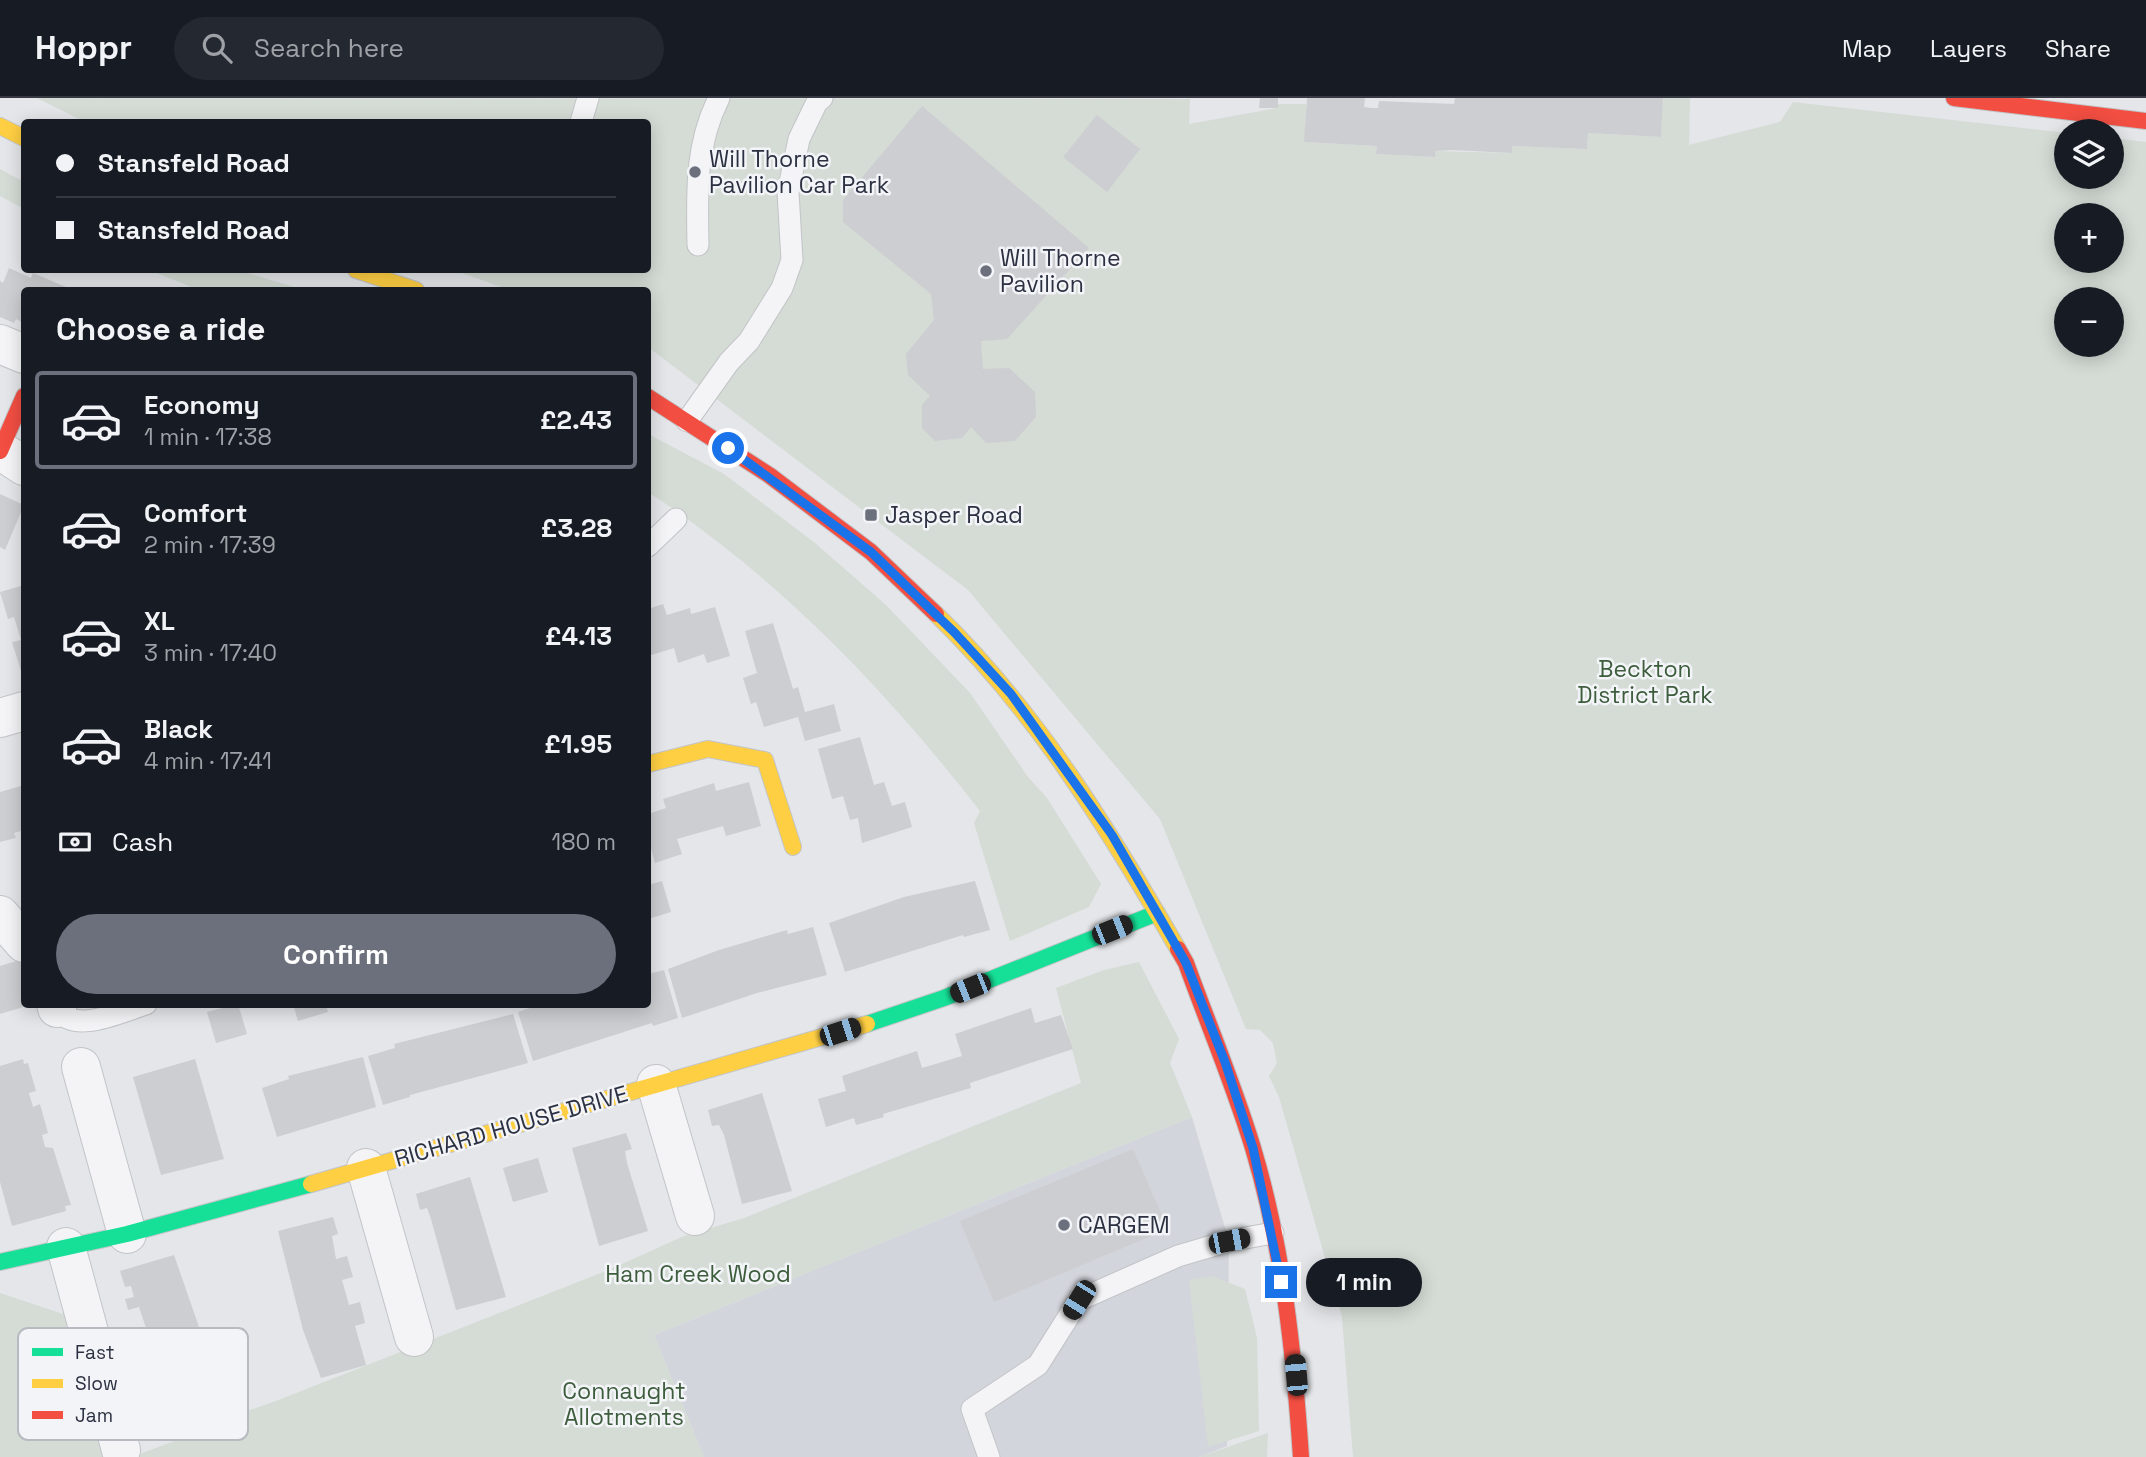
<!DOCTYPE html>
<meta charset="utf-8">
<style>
:root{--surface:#171b24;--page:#242831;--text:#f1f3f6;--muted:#9ea1a6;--line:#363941;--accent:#6c707c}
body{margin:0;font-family:"Space Grotesk",sans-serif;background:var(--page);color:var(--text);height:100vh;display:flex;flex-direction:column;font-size:26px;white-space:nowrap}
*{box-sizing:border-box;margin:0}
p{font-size:23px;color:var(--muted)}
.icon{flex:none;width:38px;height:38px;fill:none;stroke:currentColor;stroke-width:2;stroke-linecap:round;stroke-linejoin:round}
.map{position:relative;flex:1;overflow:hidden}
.details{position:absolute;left:21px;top:189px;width:630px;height:721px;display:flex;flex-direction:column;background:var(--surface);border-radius:7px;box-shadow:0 4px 18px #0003}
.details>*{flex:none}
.top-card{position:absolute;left:21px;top:21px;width:630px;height:154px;border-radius:7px;box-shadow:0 4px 18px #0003;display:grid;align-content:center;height:154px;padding:0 35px;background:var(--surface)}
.tools{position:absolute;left:2054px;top:21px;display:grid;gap:14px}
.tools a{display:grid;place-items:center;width:70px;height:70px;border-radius:50%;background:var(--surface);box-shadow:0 4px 18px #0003;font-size:35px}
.end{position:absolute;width:32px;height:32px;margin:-16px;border:9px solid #1a73e8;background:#fff;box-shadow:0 0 0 4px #fff}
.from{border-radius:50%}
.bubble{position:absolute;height:49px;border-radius:24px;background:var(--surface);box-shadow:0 4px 18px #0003;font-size:23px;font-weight:700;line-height:49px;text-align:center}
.car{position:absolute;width:21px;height:42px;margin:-21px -10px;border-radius:9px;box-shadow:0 0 5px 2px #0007;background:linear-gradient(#222 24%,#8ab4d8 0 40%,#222 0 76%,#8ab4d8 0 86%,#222 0)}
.top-card b{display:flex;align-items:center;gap:24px;height:66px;font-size:26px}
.top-card b+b{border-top:2px solid var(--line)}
.top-card i{width:18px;height:18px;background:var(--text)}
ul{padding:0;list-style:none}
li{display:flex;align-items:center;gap:21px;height:98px;margin:0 14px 10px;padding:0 21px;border:4px solid transparent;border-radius:7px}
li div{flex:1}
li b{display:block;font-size:26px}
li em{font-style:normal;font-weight:700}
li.selected{border-color:var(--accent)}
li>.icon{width:63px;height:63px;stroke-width:1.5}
h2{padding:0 35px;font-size:32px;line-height:84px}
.pay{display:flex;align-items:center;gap:18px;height:77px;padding:0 35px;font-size:26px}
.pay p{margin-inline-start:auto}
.button{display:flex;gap:14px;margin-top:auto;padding:14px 35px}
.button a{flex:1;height:80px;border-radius:42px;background:var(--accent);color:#fff;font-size:28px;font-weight:700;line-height:80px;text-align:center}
header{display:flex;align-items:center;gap:42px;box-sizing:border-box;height:98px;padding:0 35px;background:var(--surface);border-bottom:2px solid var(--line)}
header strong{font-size:33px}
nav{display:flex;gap:38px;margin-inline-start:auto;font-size:24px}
.search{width:490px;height:63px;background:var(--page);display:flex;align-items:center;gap:18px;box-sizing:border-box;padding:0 24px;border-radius:38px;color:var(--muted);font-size:26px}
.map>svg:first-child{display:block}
.built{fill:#d3d5dc}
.green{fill:#d4dcd5;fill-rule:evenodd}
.building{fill:#cdced1}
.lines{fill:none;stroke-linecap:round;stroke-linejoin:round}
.lane-casing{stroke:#c2c4c7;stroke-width:23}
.street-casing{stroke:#c2c4c7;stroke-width:40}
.fast-casing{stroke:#c2c4c7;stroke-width:18}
.slow-casing{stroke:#c2c4c7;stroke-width:18}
.jam-casing{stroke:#c2c4c7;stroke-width:18}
.lane{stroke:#f4f4f6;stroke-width:21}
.street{stroke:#f4f4f6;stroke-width:38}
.fast{stroke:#16e098;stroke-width:16}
.slow{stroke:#ffcf43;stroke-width:16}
.jam{stroke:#f24e42;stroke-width:16}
.route{stroke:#1a73e8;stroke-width:9}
.poi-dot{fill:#6c707c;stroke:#f3f4f8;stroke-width:2.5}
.labels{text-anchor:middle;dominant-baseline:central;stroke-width:5;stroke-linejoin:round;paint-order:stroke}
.poi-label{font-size:23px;fill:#2c3141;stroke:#f3f4f8;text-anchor:start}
.park-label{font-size:23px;fill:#3c5c3b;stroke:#f3f4f8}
.street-label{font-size:23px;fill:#2c3141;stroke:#f3f4f8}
.key{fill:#f3f4f8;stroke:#b7bac1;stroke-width:2}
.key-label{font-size:19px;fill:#2c3141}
</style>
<header>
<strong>Hoppr</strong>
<div class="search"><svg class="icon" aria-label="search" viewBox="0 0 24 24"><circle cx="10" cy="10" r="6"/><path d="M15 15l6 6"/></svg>Search here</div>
<nav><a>Map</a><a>Layers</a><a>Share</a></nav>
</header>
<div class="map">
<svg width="2146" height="1359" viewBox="0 0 2146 1359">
<rect width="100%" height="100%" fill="#e4e6e9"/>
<path class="built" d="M1192,1019l37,124 -2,205 -28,11h-495l-50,-122z"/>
<g class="green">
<path d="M37,0l1153,1 -1,25 88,-16 1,-4h28l-1,38 72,4 -1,8 58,3 1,-6 76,2 1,-7 75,3 1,-16 73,4 2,-39h27l-1,47 91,-23 13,-20 274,31v44h45v-39l34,4v1315h-793l-11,-140 -63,-220 -10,-21 8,-13 -4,-20 -13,-13 -14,-1 -86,-210 -192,-229 -320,-243v-57h-139l-55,-20h194v-148h-563zM2067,117h45v46h-45zM2067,201h45v46h-45z"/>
<path d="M0,71l24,13v27l-24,-13z"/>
<path d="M149,172h88l67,20h-105z"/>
<path d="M648,336l76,40 91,69 71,62 84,88 58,84 19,21 54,86 -12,23 -79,34 -36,-118 6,-12c-95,-122 -202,-234 -332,-319z"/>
<path d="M1139,864l40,77 -9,24 22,54 -538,218 50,122h-572l53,-20 -1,-4 92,-32 335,-132 73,-33 60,-18 337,-135 -25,-95 48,-18z"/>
<path d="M1212,1178l33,13 12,49 2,93 -51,16 -19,-167z"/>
<path d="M0,1195l69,23 58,141h-127z"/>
<path d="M1268,1335l-1,24h-68z"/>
</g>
<g class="building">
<path d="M1260,0h18v10h-19z"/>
<path d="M1307,0h58l-1,9 7,1h7l1,-7 75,3 1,-6h208l-2,39 -73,-4 -1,16 -75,-3v7l-60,-3 -17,1v6l-59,-3 1,-8 -73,-4z"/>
<path d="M922,8l167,142 -82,91 -26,2 2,28 26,-1 26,24 1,25 -21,24 -29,2 -15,-16 -9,11 -27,3 -13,-13v-23l8,-9 -22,-21 -2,-21 28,-34 -3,-26 -88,-72v-22z"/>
<path d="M1097,17l43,34 -33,43 -44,-35z"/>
<path d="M9,170l22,10 2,-5 40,17h-49v33l-8,-4 -2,4 -14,-6v-36l3,2z"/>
<path d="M0,396l24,11 -19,45 -5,-3z"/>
<path d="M24,487v96l-12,-39 9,-2 -7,-23 -6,2 -8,-27z"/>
<path d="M663,506l4,11 23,-7 1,6 24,-7 15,49 -23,7 -3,-9 -26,9 -4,-15 -26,8v-47z"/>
<path d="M773,525l20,66 5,-2 7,25 29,-8 7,27 -36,10 -7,-24 -34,10 -8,-25 -5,2 -8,-26 14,-5 -12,-42z"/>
<path d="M860,639l14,48 10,-3 8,24 13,-4 7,25 -50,16 -4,-25 -8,2 -7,-24 -11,3 -14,-50z"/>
<path d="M749,684l12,44 -35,10 -3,-10 -46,13 5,15 -27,9 -7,-26v-23l18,-6 -3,-9 51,-16 2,8z"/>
<path d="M24,687v45l-10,3 2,5 -16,4v-50z"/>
<path d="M662,783l9,31 -23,7v-34z"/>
<path d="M975,783l15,49 -26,7 -1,-2 -118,37 -16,-49 75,-26z"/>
<path d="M813,829l14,48 -70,18 -75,25 -14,-49 51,-19 68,-20 1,4z"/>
<path d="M20,862l4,14v30l6,1 -30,9v-48z"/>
<path d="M664,872l14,48 -25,8 -1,-3 -119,38 -15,-49 24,-8h106v-30z"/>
<path d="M238,906l9,30 -31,9 -9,-31z"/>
<path d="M293,906h33l2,8 -30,9z"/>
<path d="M1031,910l4,15 26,-8 12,34 -103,34 1,5 -88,26 1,3 -28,8 -2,-7 -28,9 -8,-28 28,-8 -4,-15 75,-25 5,17 40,-12 -7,-22z"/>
<path d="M513,916l15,49 -118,32v2l-27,8 -15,-49 27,-8 -1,-4z"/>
<path d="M363,959l13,50 -99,30 -15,-49 27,-9 -1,-3z"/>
<path d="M23,961l1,5 4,-1 8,28 -7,2 4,14 7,-3 8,29 -6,2 3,12 8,1 18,57 -6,1 1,5 -54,15 -12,-44v-116z"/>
<path d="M195,961l29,100 -63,16 -28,-98z"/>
<path d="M762,995l30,98 -50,13 -18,-69 -5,-10 -7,1 -4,-16z"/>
<path d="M626,1035l6,16 -7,2 2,12 21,68 -49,15 -27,-98z"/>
<path d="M1133,1051l35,80 -174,73 -34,-81z"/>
<path d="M538,1060l10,34 -35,10 -10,-34z"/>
<path d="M470,1079l36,120 -50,13 -25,-91 -4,-11 -7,2 -4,-16z"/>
<path d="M333,1119l5,17 -6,2 4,23 11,-3 6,21 -11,3 7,25 11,-3 3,12 2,9 -10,3 11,39 -45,13 -18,-48 -25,-99z"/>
<path d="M174,1157l25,72 23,90 -49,14 -8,-34 -11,3 -6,-21 11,-3 -3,-12 -4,-12 -10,3 -6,-21 11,-3 -8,-24 -11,3 -3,-11 9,-2 -3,-11 -6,1 -5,-16z"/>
</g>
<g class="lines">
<g class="lane-casing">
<g id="lane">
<path d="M581,24l7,-24"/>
<path d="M698,147c-1,-52 -3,-100 21,-147"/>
<path d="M687,323l42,-59 20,-21 33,-53 10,-28 -4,-68 11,-53 18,-37 5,-4"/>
<path d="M648,448l28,-27"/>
<path d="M57,910c16,28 65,3 89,-4"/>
<path d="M989,1359l-17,-48 66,-44 41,-65 99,-44 51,-15 44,-8"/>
</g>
</g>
<g class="street-casing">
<g id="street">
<path d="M0,246l24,10"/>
<path d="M1,353l23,15"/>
<path d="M0,620l24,-7"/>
<path d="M0,817l24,28"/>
<path d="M56,906l1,4"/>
<path d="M81,969l46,167"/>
<path d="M656,986l39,132"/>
<path d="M366,1070l48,169"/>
<path d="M66,1149l55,203"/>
</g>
</g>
<g class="fast-casing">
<g id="fast">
<path d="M867,926l77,-26 213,-85"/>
<path d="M0,1164l127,-28 184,-50"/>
</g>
</g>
<g class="slow-casing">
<g id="slow">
<path d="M0,28l24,12"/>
<path d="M356,172l60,20"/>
<path d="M936,516c100,97 173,216 242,335"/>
<path d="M648,666l60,-15 57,11 28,87"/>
<path d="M311,1086l556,-160"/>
</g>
</g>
<g class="jam-casing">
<g id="jam">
<path d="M1954,0l192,23"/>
<path d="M648,299l121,78 102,77 65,62"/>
<path d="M0,353l24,-55"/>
<path d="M1178,851l8,14c22,61 48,122 67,185 30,100 41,205 48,309"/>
</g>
</g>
<use href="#lane" class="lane"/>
<use href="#street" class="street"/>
<use href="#fast" class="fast"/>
<use href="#slow" class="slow"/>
<use href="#jam" class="jam"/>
</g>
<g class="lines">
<path class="route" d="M728,350l143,104 84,81 56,61 101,141 74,128 39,99 28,86 28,134"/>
</g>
<g class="poi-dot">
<circle cx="695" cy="74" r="7"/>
<circle cx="986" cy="173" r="7"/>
<rect x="864" y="410" width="14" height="14" rx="3.5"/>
<circle cx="1064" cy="1127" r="7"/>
</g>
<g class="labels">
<g class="poi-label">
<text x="709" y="61">Will Thorne<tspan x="709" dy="26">Pavilion Car Park</tspan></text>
<text x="1000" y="160">Will Thorne<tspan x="1000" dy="26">Pavilion</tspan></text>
<text x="885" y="417">Jasper Road</text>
<text x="1078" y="1127">CARGEM</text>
</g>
<g class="park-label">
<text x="1645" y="571">Beckton<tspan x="1645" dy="26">District Park</tspan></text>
<text x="698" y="1176">Ham Creek Wood</text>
<text x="624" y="1293">Connaught<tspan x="624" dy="26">Allotments</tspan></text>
</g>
<g class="street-label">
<text transform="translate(511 1028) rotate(-16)">RICHARD HOUSE DRIVE</text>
</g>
</g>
<rect x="18" y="1230" width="230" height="112" rx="10" class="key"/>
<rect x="32" y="1250" width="31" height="8" fill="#16e098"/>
<rect x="32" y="1281" width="31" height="9" fill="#ffcf43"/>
<rect x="32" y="1313" width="31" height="8" fill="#f24e42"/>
<g class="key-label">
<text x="75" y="1261">Fast</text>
<text x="75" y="1292">Slow</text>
<text x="75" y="1324">Jam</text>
</g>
</svg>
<div class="tools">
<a><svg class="icon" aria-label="layers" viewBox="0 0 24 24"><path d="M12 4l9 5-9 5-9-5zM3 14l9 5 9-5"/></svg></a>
<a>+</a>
<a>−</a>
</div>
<i class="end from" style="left:728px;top:350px"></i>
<i class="end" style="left:1281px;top:1184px"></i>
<div class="bubble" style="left:1306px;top:1160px;width:116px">1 min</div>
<i class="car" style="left:1112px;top:832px;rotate:68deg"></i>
<i class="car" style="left:970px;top:890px;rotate:248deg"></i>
<i class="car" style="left:840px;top:934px;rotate:72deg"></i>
<i class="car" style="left:1229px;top:1143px;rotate:79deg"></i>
<i class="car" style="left:1079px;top:1202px;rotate:212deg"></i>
<i class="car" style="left:1296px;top:1277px;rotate:355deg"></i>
<div class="top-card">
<b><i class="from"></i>Stansfeld Road</b>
<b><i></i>Stansfeld Road</b>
</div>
<section class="details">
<h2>Choose a ride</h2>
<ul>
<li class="selected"><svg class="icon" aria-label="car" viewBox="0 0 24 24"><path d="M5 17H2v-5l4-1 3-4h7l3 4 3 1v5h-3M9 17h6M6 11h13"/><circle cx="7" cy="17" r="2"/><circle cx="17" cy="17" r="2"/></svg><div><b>Economy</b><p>1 min · 17:38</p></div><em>£2.43</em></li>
<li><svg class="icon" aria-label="car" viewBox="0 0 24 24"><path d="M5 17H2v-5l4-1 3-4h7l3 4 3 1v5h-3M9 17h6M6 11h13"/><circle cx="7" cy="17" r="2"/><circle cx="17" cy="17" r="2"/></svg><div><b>Comfort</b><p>2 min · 17:39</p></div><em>£3.28</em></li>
<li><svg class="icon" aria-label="car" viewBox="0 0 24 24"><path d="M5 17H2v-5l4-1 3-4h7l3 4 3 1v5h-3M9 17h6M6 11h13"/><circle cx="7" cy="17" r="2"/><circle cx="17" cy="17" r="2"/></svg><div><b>XL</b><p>3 min · 17:40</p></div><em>£4.13</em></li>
<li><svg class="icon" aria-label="car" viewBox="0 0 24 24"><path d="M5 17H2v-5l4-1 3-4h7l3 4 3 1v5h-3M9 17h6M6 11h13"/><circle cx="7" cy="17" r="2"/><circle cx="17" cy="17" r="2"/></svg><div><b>Black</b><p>4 min · 17:41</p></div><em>£1.95</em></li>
</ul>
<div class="pay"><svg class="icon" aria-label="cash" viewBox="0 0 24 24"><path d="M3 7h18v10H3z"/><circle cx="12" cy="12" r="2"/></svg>Cash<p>180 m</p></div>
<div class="button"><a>Confirm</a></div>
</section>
</div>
